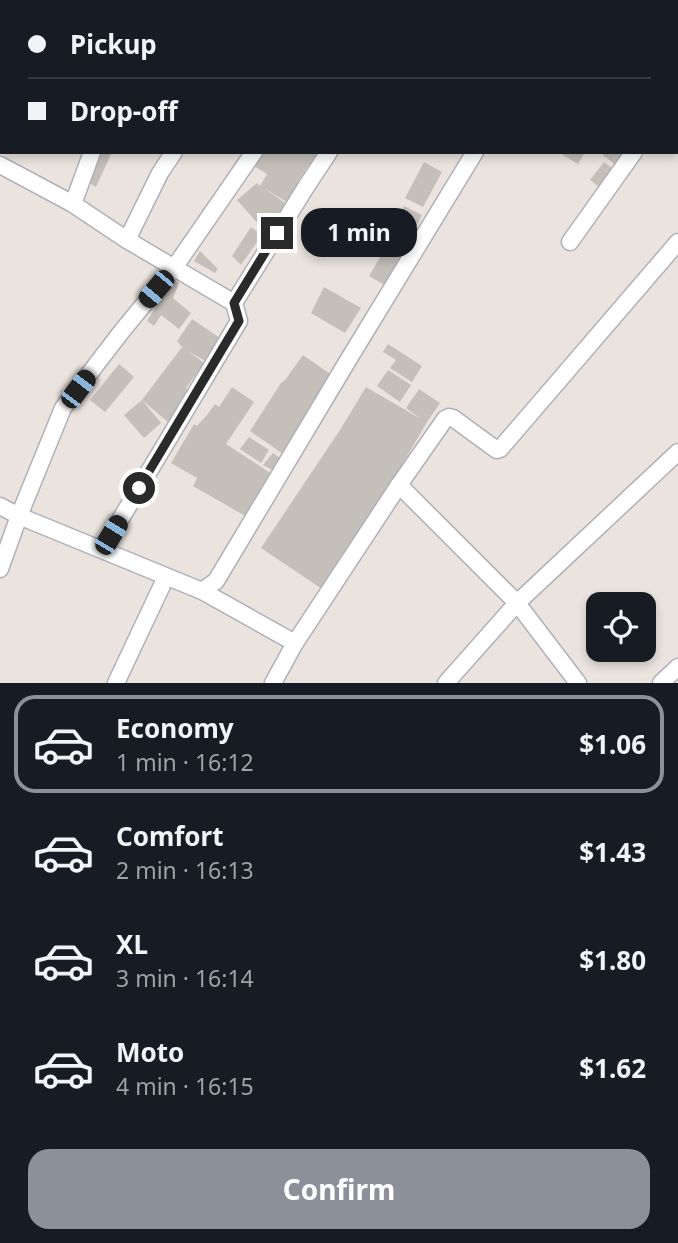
<!DOCTYPE html>
<meta charset="utf-8">
<style>
:root{--surface:#171b24;--page:#20242c;--text:#f1f3f6;--muted:#9ea1a6;--line:#363941;--accent:#8c9099}
body{margin:0;font-family:"Noto Sans",sans-serif;background:var(--page);color:var(--text);height:100vh;display:flex;flex-direction:column;font-size:26px;white-space:nowrap}
*{box-sizing:border-box;margin:0}
p{font-size:23px;color:var(--muted)}
.icon{flex:none;width:38px;height:38px;fill:none;stroke:currentColor;stroke-width:2;stroke-linecap:round;stroke-linejoin:round}
.map{position:relative;height:683px;overflow:hidden}
.drawer{display:flex;flex-direction:column;background:var(--surface);flex:1}
.drawer>*{flex:none}
.guide{position:absolute;left:0px;top:0px;width:679px;height:154px;box-shadow:0 4px 10px #0003;display:grid;align-content:center;height:154px;padding:0 28px;background:var(--surface)}
.fabs{position:absolute;left:586px;top:592px;display:grid;gap:14px}
.fabs a{display:grid;place-items:center;width:70px;height:70px;border-radius:14px;background:var(--surface);box-shadow:0 4px 10px #0003;font-size:35px}
.end{position:absolute;width:32px;height:32px;margin:-16px;border:9px solid #2a2a2a;background:#fff;box-shadow:0 0 0 4px #fff}
.from{border-radius:50%}
.bubble{position:absolute;height:49px;border-radius:21px;background:var(--surface);box-shadow:0 4px 10px #0003;font-size:23px;font-weight:700;line-height:49px;text-align:center}
.car{position:absolute;width:21px;height:42px;margin:-21px -10px;border-radius:9px;box-shadow:0 0 5px 2px #0007;background:linear-gradient(#222 24%,#8ab4d8 0 40%,#222 0 76%,#8ab4d8 0 86%,#222 0)}
.guide b{display:flex;align-items:center;gap:24px;height:66px;font-size:26px}
.guide b+b{border-top:2px solid var(--line)}
.guide i{width:18px;height:18px;background:var(--text)}
ul{padding:12px 0 0;list-style:none}
li{display:flex;align-items:center;gap:21px;height:98px;margin:0 14px 10px;padding:0 14px;border:4px solid transparent;border-radius:21px}
li div{flex:1}
li b{display:block;font-size:26px}
li em{font-style:normal;font-weight:700}
li.current{border-color:var(--accent)}
li>.icon{width:63px;height:63px;stroke-width:1.5}
.action{display:flex;gap:14px;margin-top:auto;padding:14px 28px}
.action a{flex:1;height:80px;border-radius:21px;background:var(--accent);color:#fff;font-size:28px;font-weight:700;line-height:80px;text-align:center}
.map>svg:first-child{display:block}
.building{fill:#c4bfb9}
.lines{fill:none;stroke-linecap:round;stroke-linejoin:round}
.minor-casing{stroke:#aeb1ba;stroke-width:19}
.minor{stroke:#fff;stroke-width:16}
.route{stroke:#2a2a2a;stroke-width:9}
</style>
<div class="map">
<svg width="678" height="683" viewBox="0 0 678 683">
<rect width="100%" height="100%" fill="#ebe4de"/>
<g class="building">
<path d="M95,152h17l-16,35 -14,-8z"/>
<path d="M262,152h56l-20,29 5,3 -13,20 -26,-16 27,19 -24,27 -30,-34 20,-17 3,3 7,-12 -13,-8z"/>
<path d="M564,152h21l-7,12 -15,-9z"/>
<path d="M604,152h24l-11,14 -14,-11z"/>
<path d="M424,162l18,10 -19,35 -18,-9z"/>
<path d="M604,162l12,9 -14,18 -12,-9z"/>
<path d="M404,206l18,9 -11,23 -18,-9z"/>
<path d="M251,227l11,8 -21,30 -9,-9z"/>
<path d="M392,237l16,10 -22,39 -17,-10z"/>
<path d="M200,251l18,18 -3,4 -21,-12z"/>
<path d="M173,279l6,4 -6,15 18,15 -12,16 -18,-14 -7,11 -7,-5z"/>
<path d="M324,287l37,21 -16,25 -34,-20z"/>
<path d="M192,319l28,19 -15,23 -17,-10 16,12 -18,25 8,7 -25,28 -27,-23 40,-53 -5,-6z"/>
<path d="M388,344l34,22 -10,16 -22,-14 6,-8 -13,-8z"/>
<path d="M303,355l30,21 -50,78 -33,-23 31,-48 4,-3z"/>
<path d="M119,364l15,13 -29,35 -15,-12z"/>
<path d="M388,370l23,15 -11,17 -23,-16z"/>
<path d="M232,387l22,15 -28,42 46,30 -25,43 -54,-31 4,-8 -26,-15 23,-39 3,2 10,-11 8,-11 4,3z"/>
<path d="M366,387l55,32 -15,-11 13,-19 21,14 -13,19 -49,84 -56,83 -61,-41 79,-118z"/>
<path d="M142,400l19,23 -17,15 -20,-23z"/>
<path d="M249,437l20,13 -8,13 -21,-14z"/>
<path d="M273,453l7,5 -6,13 -11,-6z"/>
</g>
<g class="lines">
<g class="minor-casing">
<g id="minor">
<path d="M21,2v-2"/>
<path d="M149,2l1,-2"/>
<path d="M272,2l1,-2"/>
<path d="M432,2l1,-2"/>
<path d="M575,2l2,-2"/>
<path d="M0,44l2,-4"/>
<path d="M677,131l1,1"/>
<path d="M0,165l73,39 54,36 107,63"/>
<path d="M73,204l19,-52"/>
<path d="M127,240l33,-67 14,-21"/>
<path d="M570,242l64,-90"/>
<path d="M399,485l118,118 61,80"/>
<path d="M0,506l19,10 183,75 93,52 -22,40"/>
<path d="M111,535l128,-214 -5,-18 72,-116 23,-35"/>
<path d="M0,569l19,-53 44,-108 59,-77 52,-63 80,-116"/>
<path d="M202,591l14,-10 131,-219 128,-210"/>
<path d="M295,643l104,-158 46,-66 4,-2 4,1 41,30 3,2 3,-1 178,-207"/>
<path d="M116,683l50,-106"/>
<path d="M446,683l71,-80 161,-151"/>
<path d="M661,683l17,-16"/>
</g>
</g>
<use href="#minor" class="minor"/>
</g>
<g class="lines">
<path class="route" d="M139,488l100,-167 -5,-18 43,-70"/>
</g>
</svg>
<div class="fabs">
<a><svg class="icon" aria-label="locate" viewBox="0 0 24 24"><circle cx="12" cy="12" r="6"/><path d="M12 2v4M12 18v4M2 12h4M18 12h4"/></svg></a>
</div>
<i class="end from" style="left:139px;top:488px"></i>
<i class="end" style="left:277px;top:233px"></i>
<div class="bubble" style="left:301px;top:208px;width:116px">1 min</div>
<i class="car" style="left:156px;top:289px;rotate:220deg"></i>
<i class="car" style="left:78px;top:389px;rotate:37deg"></i>
<i class="car" style="left:111px;top:535px;rotate:31deg"></i>
<div class="guide">
<b><i class="from"></i>Pickup</b>
<b><i></i>Drop-off</b>
</div>
</div>
<section class="drawer">
<ul>
<li class="current"><svg class="icon" aria-label="car" viewBox="0 0 24 24"><path d="M5 17H2v-5l4-1 3-4h7l3 4 3 1v5h-3M9 17h6M6 11h13"/><circle cx="7" cy="17" r="2"/><circle cx="17" cy="17" r="2"/></svg><div><b>Economy</b><p>1 min · 16:12</p></div><em>$1.06</em></li>
<li><svg class="icon" aria-label="car" viewBox="0 0 24 24"><path d="M5 17H2v-5l4-1 3-4h7l3 4 3 1v5h-3M9 17h6M6 11h13"/><circle cx="7" cy="17" r="2"/><circle cx="17" cy="17" r="2"/></svg><div><b>Comfort</b><p>2 min · 16:13</p></div><em>$1.43</em></li>
<li><svg class="icon" aria-label="car" viewBox="0 0 24 24"><path d="M5 17H2v-5l4-1 3-4h7l3 4 3 1v5h-3M9 17h6M6 11h13"/><circle cx="7" cy="17" r="2"/><circle cx="17" cy="17" r="2"/></svg><div><b>XL</b><p>3 min · 16:14</p></div><em>$1.80</em></li>
<li><svg class="icon" aria-label="car" viewBox="0 0 24 24"><path d="M5 17H2v-5l4-1 3-4h7l3 4 3 1v5h-3M9 17h6M6 11h13"/><circle cx="7" cy="17" r="2"/><circle cx="17" cy="17" r="2"/></svg><div><b>Moto</b><p>4 min · 16:15</p></div><em>$1.62</em></li>
</ul>
<div class="action"><a>Confirm</a></div>
</section>
